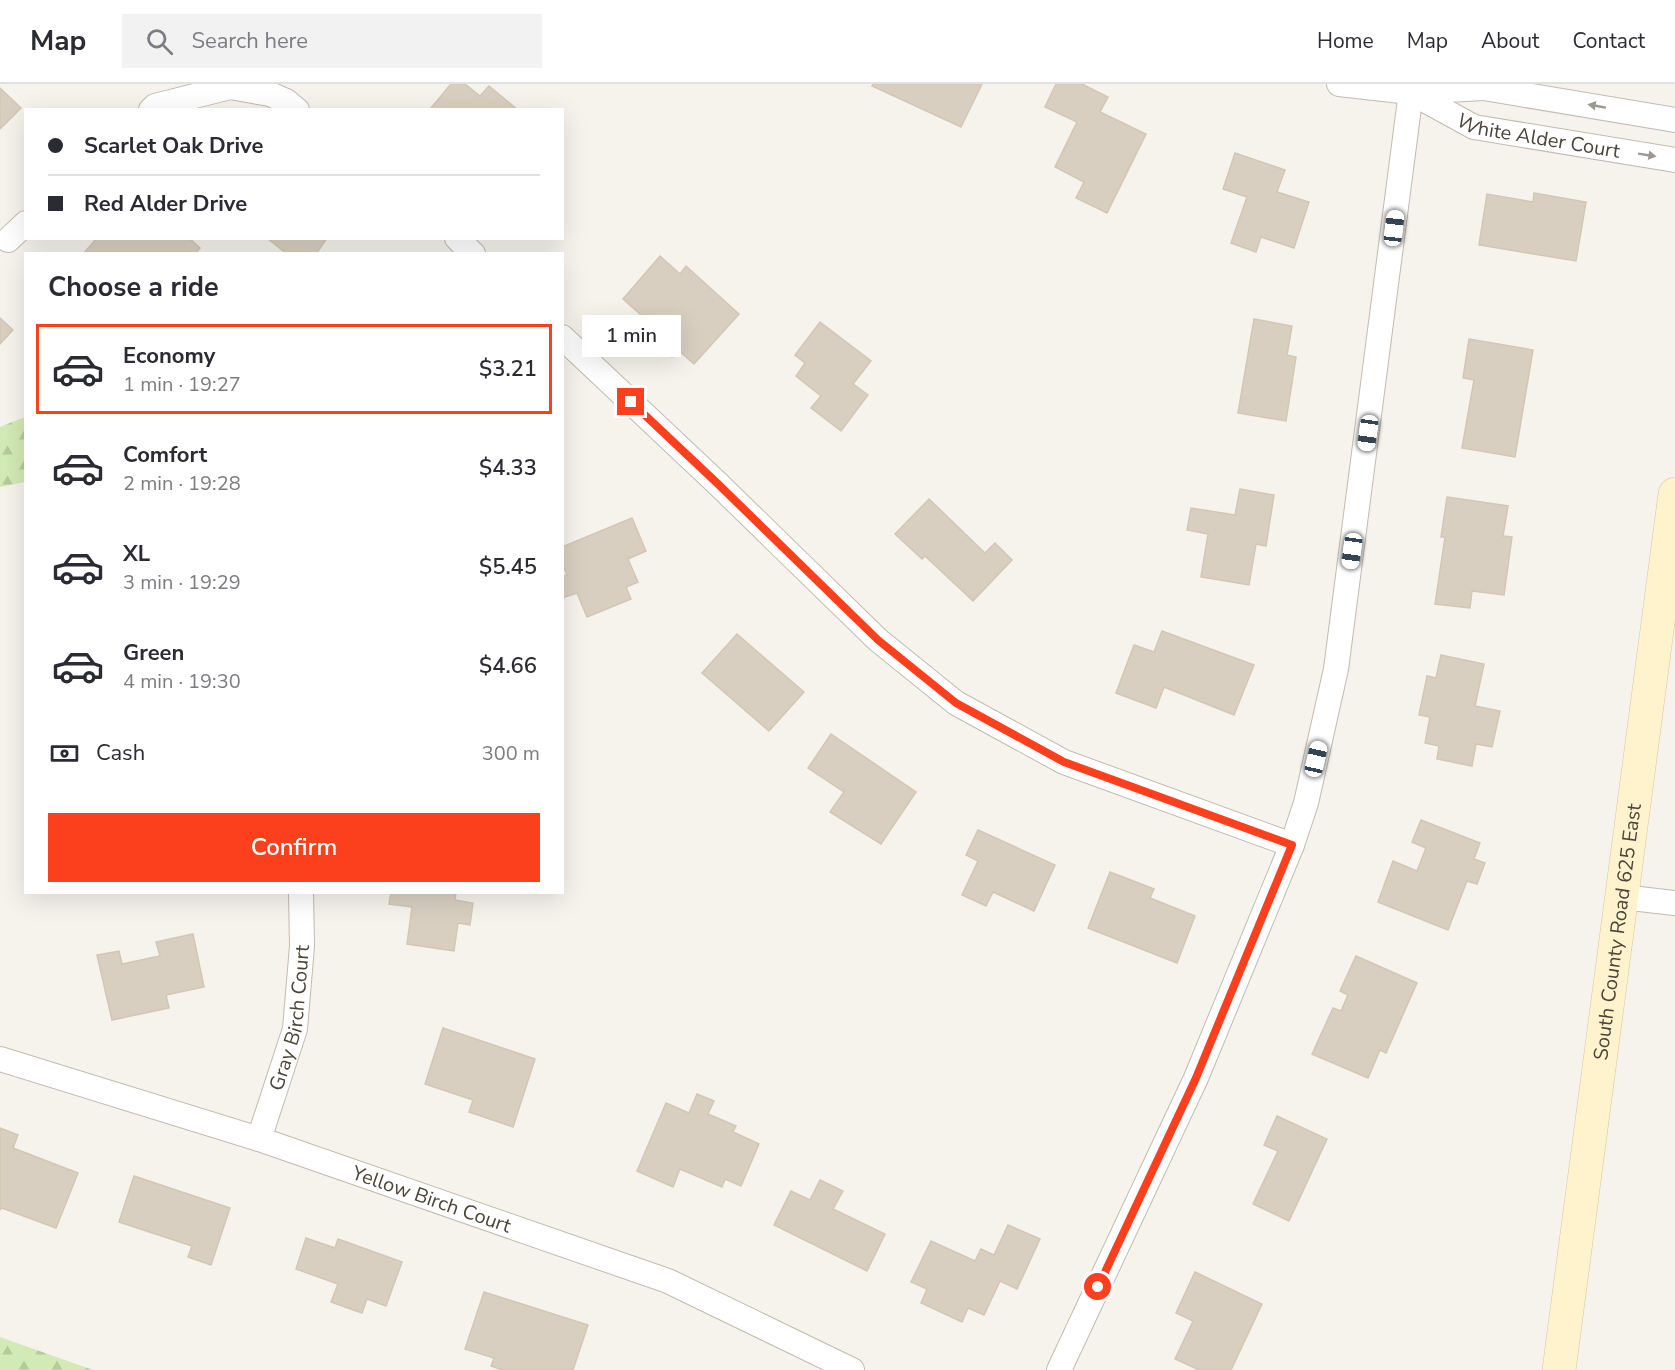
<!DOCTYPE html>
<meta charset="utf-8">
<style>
:root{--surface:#fff;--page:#f2f2f3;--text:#2b2b33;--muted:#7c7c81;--line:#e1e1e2;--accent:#fc3f1d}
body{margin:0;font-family:"Nunito Sans",sans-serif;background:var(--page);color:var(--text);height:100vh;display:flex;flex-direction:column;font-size:22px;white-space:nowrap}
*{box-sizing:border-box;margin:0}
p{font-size:20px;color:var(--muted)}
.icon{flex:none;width:33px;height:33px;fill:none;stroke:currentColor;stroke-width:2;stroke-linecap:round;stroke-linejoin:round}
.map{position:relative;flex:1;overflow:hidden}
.drawer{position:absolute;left:24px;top:168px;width:540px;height:642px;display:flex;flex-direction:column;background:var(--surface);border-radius:0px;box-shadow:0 6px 24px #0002}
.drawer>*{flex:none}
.guide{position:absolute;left:24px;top:24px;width:540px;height:132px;border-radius:0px;box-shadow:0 6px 24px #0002;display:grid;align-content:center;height:132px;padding:0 24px;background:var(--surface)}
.end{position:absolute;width:27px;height:27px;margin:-14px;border:8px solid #fc3f1d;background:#fff;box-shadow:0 0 0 3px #fff}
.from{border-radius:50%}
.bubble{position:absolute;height:42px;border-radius:0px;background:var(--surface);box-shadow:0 6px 24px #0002;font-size:20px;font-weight:600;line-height:42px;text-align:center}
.car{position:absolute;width:18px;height:36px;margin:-18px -9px;border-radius:8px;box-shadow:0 0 4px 2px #0007;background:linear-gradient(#fff 24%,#345 0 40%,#fff 0 76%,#345 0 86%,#fff 0)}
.guide b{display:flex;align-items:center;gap:21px;height:57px;font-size:22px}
.guide b+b{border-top:2px solid var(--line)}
.guide i{width:15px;height:15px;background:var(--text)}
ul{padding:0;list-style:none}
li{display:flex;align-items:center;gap:18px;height:90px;margin:0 12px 9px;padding:0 12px;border:3px solid transparent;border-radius:0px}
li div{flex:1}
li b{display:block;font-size:22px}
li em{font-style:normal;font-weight:600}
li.selected{border-color:var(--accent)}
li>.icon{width:54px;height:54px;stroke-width:1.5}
h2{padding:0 24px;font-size:27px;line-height:72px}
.pay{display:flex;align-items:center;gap:15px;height:66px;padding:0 24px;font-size:22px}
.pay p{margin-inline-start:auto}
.button{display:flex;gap:12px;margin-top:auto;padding:12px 24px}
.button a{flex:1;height:69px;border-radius:0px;background:var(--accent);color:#fff;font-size:24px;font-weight:600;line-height:69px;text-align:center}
header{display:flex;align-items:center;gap:36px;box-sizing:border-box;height:84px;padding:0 30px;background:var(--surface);border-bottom:2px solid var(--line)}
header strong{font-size:28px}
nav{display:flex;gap:33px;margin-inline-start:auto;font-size:21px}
.search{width:420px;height:54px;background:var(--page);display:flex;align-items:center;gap:15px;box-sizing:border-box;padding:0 21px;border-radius:0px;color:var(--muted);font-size:22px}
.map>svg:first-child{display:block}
.forest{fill:url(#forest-firs)}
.building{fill:#d8cfc1;stroke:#d3c7b4;stroke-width:1.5}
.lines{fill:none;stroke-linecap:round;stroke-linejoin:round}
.street-casing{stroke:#c2bbae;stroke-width:26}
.secondary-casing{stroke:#d6c79b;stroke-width:34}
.street{stroke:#fff;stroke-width:24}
.secondary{stroke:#fff3cd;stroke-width:33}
.oneway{fill:#9c9892}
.route{stroke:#fc3f1d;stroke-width:8}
.labels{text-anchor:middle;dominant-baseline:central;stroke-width:5;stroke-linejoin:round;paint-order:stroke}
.street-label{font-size:20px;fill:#4b4439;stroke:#fff}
</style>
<header>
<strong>Map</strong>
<div class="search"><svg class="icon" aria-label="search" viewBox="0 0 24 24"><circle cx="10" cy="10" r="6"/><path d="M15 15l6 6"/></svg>Search here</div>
<nav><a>Home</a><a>Map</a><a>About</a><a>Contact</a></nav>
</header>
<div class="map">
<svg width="1675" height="1286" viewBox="0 0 1675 1286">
<defs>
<pattern id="forest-firs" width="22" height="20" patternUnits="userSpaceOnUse" patternTransform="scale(1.5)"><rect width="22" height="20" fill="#d2eab5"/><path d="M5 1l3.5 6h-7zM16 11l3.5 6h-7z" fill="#b6ca9c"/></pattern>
</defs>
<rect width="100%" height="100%" fill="#f6f3ec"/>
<g class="forest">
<path d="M25,333v65l-25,5v-60z"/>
<path d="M0,1253l93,33h-93z"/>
</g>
<g class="building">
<path d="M451,0h14l15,12 9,-10 29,24h-85l-2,-2z"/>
<path d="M873,0h109l-21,43 -89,-41z"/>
<path d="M1056,0h26l26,13 -8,15 46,22 -39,79 -31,-15 8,-16 -29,-15 22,-45 -32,-15z"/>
<path d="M0,4l21,20 -21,21z"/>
<path d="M1235,69l50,17 -8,22 32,10 -15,46 -33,-11 -5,15 -25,-9 16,-46 -24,-8z"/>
<path d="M1534,109l52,9 -10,59 -97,-16 8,-51 46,8z"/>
<path d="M97,154h92l11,10 -5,6h-112z"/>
<path d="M267,154h60l-11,16h-29z"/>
<path d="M660,172l20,18 6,-8 53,48 -45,50 -16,-14 -6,7 -28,-25 7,-8 -28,-25z"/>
<path d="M0,234l13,12 -13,14z"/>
<path d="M1254,235l38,7 -5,29 9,2 -10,64 -48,-8z"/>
<path d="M820,238l51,39 -18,23 15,11 -27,36 -30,-23 10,-12 -25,-20 9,-13 -10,-8z"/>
<path d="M1469,255l64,11 -18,107 -53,-9 12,-68 -11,-2z"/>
<path d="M1240,405l34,6 -8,51 -10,-2 -7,41 -48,-8 7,-43 -21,-4 4,-22 44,7z"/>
<path d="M1447,413l61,9 -5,30 9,1 -8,58 -32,-4 -2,17 -35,-4 10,-67h-4z"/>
<path d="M929,415l56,54 10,-10 17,17 -39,41 -48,-45 -3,3 -27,-25z"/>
<path d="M632,434l14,33 -18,8 10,23 -12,5 5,12 -44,18 -10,-24 -15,5v-22l5,-1 -5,-12v-16z"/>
<path d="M1162,547l92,34 -20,50 -70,-28 -8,21 -40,-15 18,-48 20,7z"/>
<path d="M737,550l67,58 -35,39 -67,-58z"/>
<path d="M1441,571l43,9 -9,42 25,5 -8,36 -16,-3 -4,22 -35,-7 2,-13 -14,-3 5,-26 -11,-2 8,-39 9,2z"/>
<path d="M831,650l85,58 -35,52 -51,-32 14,-20 -36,-24z"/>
<path d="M1421,736l59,23 -6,16 11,4 -8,21 -10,-3 -19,49 -70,-28 15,-41 24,10 9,-23 -14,-6z"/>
<path d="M978,746l77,35 -21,46 -41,-19 -7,14 -24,-11 16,-34 -12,-6z"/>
<path d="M1110,788l44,17 -4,9 45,18 -18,47 -89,-35z"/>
<path d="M391,808h65l-1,8 18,3 -3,22 -12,-2 -4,28 -47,-7 5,-37 -23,-3z"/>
<path d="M193,850l11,53 -38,8 3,13 -57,12 -15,-65 22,-4 3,13 38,-8 -4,-14z"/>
<path d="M1356,872l61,27 -31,70 -6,-3 -12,28 -56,-24 21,-46 8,3 7,-16 -8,-4z"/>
<path d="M443,944l92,31 -22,68 -44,-15 4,-12 -48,-16z"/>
<path d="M697,1010l17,7 -6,13 28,12 -3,6 26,12 -18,42 -16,-7 -3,8 -42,-18 -7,18 -36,-16 29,-68 23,10z"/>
<path d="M1277,1032l50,23 -38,82 -36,-17 25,-53 -14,-6z"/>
<path d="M0,1044l18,7 -5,13 65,25 -22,55 -54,-20 -2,2z"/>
<path d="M134,1092l96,32 -19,57 -23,-8 4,-11 -73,-24z"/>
<path d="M820,1096l23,11 -10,18 52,25 -18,37 -93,-46 17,-34 19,9z"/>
<path d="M1008,1141l32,14 -23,50 -17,-8 -16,34 -16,-7 -6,14 -41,-19 6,-14 -16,-7 20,-41 44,20 6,-12 13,6z"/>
<path d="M306,1154l29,10 3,-9 64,23 -16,44 -19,-7 -5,14 -31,-11 7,-18 -42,-15z"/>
<path d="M1195,1188l67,32 -31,66h-32l-24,-11 18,-38 -17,-8z"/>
<path d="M484,1208l104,33 -15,45h-71l-11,-4 3,-8 -29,-9z"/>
</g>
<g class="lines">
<g class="street-casing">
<g id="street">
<path d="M1339,0l71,8 74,-4 191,32"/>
<path id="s1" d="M1410,8l64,35 201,33"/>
<path d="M151,26l4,-4 75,-19 40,7 16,7 11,9"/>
<path d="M457,154l16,16"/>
<path d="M8,156l18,-17"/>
<path d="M562,253l155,146 161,157 78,63 108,59 228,83"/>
<path d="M1622,813l53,6"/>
<path id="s2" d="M0,975l259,80 409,142 184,89"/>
<path id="s3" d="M259,1055l36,-110 7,-83 -1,-54"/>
<path d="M1059,1286l137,-292 96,-233 14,-42 30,-134 76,-585"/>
</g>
</g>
<g class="secondary-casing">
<g id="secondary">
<path id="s4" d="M1559,1286l116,-876"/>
</g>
</g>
<use href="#street" class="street"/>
<use href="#secondary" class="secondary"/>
</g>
<defs><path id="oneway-solid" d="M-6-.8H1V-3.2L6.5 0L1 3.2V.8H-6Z" transform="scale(1.5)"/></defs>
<g class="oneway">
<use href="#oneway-solid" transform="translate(1597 22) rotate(-170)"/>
<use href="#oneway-solid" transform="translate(1647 71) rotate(9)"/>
</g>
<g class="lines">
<path class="route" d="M631,318l86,81 161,157 78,63 108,59 228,83 -96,233 -98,209"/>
</g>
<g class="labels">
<g class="street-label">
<text stroke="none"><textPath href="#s1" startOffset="138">White Alder Court</textPath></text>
<text stroke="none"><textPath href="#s4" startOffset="442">South County Road 625 East</textPath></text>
<text stroke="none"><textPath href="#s3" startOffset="126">Gray Birch Court</textPath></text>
<text stroke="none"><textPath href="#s2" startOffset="454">Yellow Birch Court</textPath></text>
</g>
</g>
</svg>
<i class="end from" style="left:1098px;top:1203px"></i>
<i class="end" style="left:631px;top:318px"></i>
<div class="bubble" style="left:582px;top:231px;width:99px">1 min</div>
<i class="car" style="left:1394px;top:144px;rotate:7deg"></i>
<i class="car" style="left:1368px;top:349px;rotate:188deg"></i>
<i class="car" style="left:1352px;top:467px;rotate:188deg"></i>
<i class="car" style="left:1316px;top:675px;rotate:13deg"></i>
<div class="guide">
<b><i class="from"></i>Scarlet Oak Drive</b>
<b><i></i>Red Alder Drive</b>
</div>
<section class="drawer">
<h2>Choose a ride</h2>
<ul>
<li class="selected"><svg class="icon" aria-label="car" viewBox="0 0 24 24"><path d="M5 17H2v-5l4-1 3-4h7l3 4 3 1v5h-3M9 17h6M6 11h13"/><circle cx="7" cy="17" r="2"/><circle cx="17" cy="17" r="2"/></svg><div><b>Economy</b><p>1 min · 19:27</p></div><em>$3.21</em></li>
<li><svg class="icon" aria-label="car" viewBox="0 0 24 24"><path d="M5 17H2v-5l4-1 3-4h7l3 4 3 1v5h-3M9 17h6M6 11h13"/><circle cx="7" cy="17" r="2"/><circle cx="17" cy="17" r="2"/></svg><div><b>Comfort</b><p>2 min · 19:28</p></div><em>$4.33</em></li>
<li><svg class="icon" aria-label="car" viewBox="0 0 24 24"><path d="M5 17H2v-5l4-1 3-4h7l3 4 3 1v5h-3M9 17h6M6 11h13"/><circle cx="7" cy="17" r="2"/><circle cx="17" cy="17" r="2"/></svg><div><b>XL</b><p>3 min · 19:29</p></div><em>$5.45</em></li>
<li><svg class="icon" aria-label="car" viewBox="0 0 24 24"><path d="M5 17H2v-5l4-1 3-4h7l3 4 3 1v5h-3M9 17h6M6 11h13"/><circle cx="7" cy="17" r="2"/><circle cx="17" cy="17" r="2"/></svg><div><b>Green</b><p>4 min · 19:30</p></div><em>$4.66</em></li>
</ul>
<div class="pay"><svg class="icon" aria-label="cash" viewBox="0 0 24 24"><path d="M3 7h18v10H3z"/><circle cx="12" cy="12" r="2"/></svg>Cash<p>300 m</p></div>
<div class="button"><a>Confirm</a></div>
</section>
</div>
